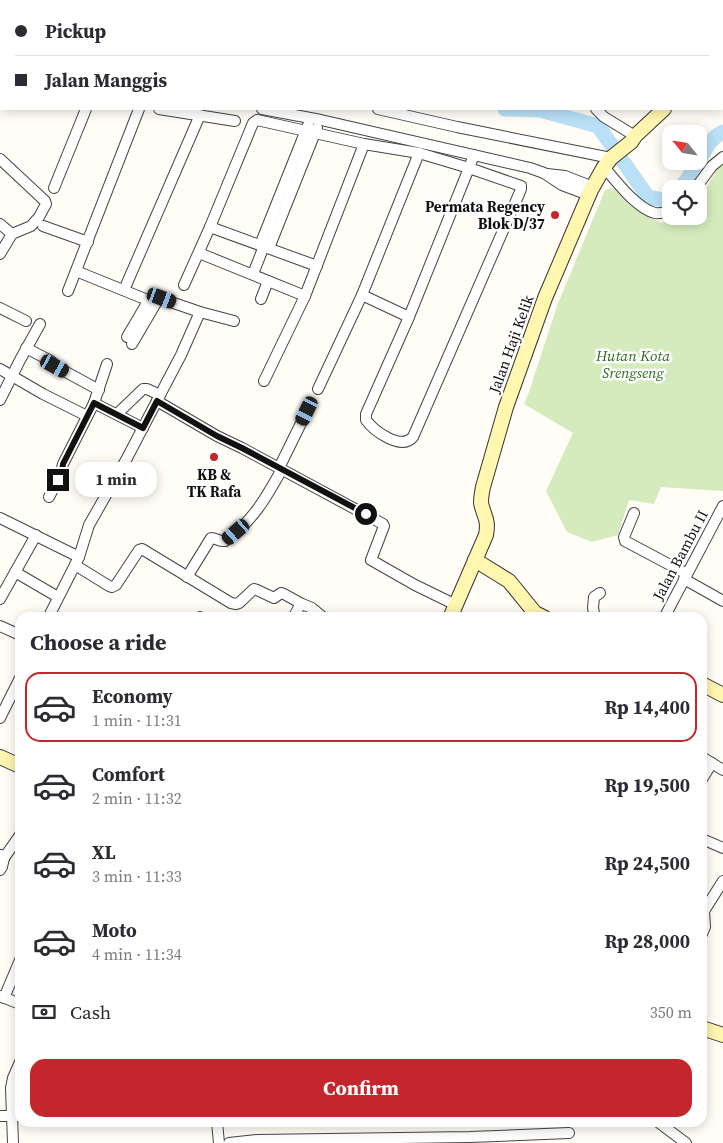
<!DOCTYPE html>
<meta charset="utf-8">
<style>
:root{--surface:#fff;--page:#f7f7f7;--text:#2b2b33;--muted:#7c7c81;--line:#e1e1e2;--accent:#c4262e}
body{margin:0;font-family:"Source Serif 4",serif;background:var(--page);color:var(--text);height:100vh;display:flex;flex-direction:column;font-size:19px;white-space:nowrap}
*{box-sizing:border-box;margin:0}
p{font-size:16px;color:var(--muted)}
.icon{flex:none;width:28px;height:28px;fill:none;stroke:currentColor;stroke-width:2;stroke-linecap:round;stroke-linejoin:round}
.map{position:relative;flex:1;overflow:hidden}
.details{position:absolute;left:15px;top:612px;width:692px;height:515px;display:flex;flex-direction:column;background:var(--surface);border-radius:15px;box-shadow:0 2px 12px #0003}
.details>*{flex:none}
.hud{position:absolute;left:0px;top:0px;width:724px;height:110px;box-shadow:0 2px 12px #0003;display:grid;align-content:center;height:110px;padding:0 15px;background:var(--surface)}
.needle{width:32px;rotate:300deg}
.buttons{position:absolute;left:662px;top:125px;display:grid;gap:10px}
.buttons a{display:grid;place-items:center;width:45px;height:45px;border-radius:10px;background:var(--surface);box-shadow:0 2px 12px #0003;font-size:25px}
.end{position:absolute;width:22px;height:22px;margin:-11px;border:6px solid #111;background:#fff;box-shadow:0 0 0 2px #fff}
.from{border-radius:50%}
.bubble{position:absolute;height:35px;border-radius:15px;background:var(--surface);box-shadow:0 2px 12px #0003;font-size:16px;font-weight:700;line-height:35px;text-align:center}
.car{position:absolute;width:15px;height:30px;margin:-15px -8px;border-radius:6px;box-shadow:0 0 4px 1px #0007;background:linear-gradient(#222 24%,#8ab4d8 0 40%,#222 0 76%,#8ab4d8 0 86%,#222 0)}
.hud b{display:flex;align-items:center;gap:18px;height:48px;font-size:19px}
.hud b+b{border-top:1px solid var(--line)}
.hud i{width:12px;height:12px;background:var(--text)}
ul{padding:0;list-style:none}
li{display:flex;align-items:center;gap:15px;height:70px;margin:0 10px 8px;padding:0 5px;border:2px solid transparent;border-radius:15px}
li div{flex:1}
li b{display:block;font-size:19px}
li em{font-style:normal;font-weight:700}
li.current{border-color:var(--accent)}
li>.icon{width:45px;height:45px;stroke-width:1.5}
h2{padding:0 15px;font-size:22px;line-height:60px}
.pay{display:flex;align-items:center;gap:12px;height:55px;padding:0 15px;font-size:19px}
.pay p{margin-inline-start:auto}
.primary-button{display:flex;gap:10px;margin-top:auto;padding:10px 15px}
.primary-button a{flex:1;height:58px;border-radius:15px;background:var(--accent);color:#fff;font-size:20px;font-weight:700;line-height:58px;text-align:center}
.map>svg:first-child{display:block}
.green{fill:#d5ebbd}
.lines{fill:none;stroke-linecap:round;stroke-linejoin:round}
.stream{stroke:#3f96cf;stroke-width:2.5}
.river{stroke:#b9e0f7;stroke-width:15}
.street-casing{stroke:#444;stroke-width:12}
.secondary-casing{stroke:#333;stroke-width:16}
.street{stroke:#fff;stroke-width:10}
.secondary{stroke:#fff6b0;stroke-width:14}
.route{stroke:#111;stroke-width:6}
.poi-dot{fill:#c4262e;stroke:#fff;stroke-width:2}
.labels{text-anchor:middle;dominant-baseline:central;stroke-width:5;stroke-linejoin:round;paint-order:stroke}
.poi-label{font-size:15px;font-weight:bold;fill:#111;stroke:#fff;text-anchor:end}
.street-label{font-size:15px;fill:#111;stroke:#fff}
.park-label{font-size:15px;font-style:italic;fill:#2f6b1f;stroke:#fff}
</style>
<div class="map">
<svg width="723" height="1143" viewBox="0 0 723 1143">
<rect width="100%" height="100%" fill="#fffdf5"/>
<path class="green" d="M720,164h3v327l-62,-4 -7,17 -25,-4 -11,35 -26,7 -25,-10 -21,-41 27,-58 -49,-29 5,-12 28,-86 48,-116 6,-2 4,2 18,18 28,15 21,-7h17v-16z"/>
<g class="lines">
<path class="stream" d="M530,109v1"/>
<g class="river">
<path d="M88,0v1"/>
<path d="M505,109l35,1 58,16 50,71 16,3 7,-4"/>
<path d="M699,161c6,-11 12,-24 24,-29"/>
<path d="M679,189l7,-8 13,-20"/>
</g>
<g class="street-casing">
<g id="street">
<path d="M253,0l3,1"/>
<path d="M17,1v-1"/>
<path d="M79,1v-1"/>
<path d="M527,1l1,-1"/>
<path d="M611,1l1,-1"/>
<path d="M0,39l1,-3"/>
<path d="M0,90h1"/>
<path d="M159,109l76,12"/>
<path d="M262,109l59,11 209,48 14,5 18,12 27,10"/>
<path d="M378,109l79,18 154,31"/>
<path d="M596,109l8,8 31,19"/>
<path d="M0,159l45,42 1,3 -7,13 -8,9 -19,8 -12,20"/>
<path d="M604,167c12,14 33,42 51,46 5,1 11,-1 16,-2"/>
<path d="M547,174l18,2 28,11"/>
<path d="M54,188l32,-79"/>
<path d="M695,189l17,-23 11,-9"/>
<path d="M0,224l12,10"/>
<path d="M43,226l45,16"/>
<path d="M210,227l107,39"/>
<path d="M260,245l48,-120"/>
<path d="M269,248l48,-120"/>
<path d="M199,253l106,43"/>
<path d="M76,271l69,28 2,4 -20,34"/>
<path d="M253,274l11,-28"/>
<path d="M184,285l26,-58 43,-104 4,-3 107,24 55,9 50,15 52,18v3l-2,5 -106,243c-12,14 -39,-6 -47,-17v-6l43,-97 60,-149 5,-13"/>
<path d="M124,290l76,-175"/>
<path d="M68,291l71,-182"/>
<path d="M362,295l47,22"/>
<path d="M261,299l7,-18"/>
<path d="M0,308l26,13"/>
<path d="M132,344l27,-46 41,14"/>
<path d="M26,348l25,13 4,5 44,24"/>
<path d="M0,369l43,25 44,22"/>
<path d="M264,381l41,-85 59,-152"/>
<path d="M318,389l44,-94 57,-142"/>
<path d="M0,400l20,-40 20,-36"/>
<path d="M157,401l60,35 25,12 141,76 1,2 -13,34 44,25 41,20"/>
<path d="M94,403l49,25"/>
<path d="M117,414l26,-25h4l13,6"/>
<path d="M279,468l28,-57"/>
<path d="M49,497l11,-21 3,-12 31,-61 13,-39"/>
<path d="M634,513l-10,24 1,4 62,33"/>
<path d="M0,518l79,39"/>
<path d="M75,565l34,21 3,1 4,-2 23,-35 3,-1 89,54 5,1 3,-1 15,-14 3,1 17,8 7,-5 3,1 18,10"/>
<path d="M15,572l43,25"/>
<path d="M187,577l24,-39c5,0 9,4 14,3 28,-20 41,-43 57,-72"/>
<path d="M684,579l39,22"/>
<path d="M0,599l36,-64"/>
<path d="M48,618l31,-61 10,-32 37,-65 34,-65 21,-40 19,-43 34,9"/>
<path d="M200,618v-1"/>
<path d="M293,618l6,-11 3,-3 10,4 12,10"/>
<path d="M595,618l-2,-10 1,-11 6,-4"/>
<path d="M664,618l59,-112"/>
<path d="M0,626l20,9"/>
<path d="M0,718l20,-40"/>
<path d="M702,757l21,13"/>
<path d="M702,779l10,-16"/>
<path d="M702,839l21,9"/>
<path d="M4,858l16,-23"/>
<path d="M0,870l2,-3 2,-9 -3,-3"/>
<path d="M702,934l3,-7 -1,-16 19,-30"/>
<path d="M0,996l20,8"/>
<path d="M4,998l16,-38"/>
<path d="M0,1116h20"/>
<path d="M217,1122l2,21"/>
<path d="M658,1122l28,21"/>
<path d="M13,1143l-2,-55 2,-10 7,-16"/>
<path d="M229,1143l28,-3 213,-3 99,-4"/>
</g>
</g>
<g class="secondary-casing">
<g id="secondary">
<path d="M722,1l1,-1"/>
<path d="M475,560l34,21 26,32 10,5"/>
<path d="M450,618l36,-83c3,-16 -2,-18 -5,-32 0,-5 1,-11 2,-16l23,-80 39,-109 46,-108 13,-23 7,-9 20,-16 4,-6 29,-27"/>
<path d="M702,684l21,11"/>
<path d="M0,757l20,9"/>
<path d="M702,1028l21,7"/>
</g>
</g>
<use href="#street" class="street"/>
<use href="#secondary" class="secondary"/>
</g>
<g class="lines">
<path class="route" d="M58,480l4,-8 1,-8 31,-61 49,25 14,-27 60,35 25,12 124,66"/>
</g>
<g class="poi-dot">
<circle cx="555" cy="215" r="5"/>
<circle cx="214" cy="457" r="5"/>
</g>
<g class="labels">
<g class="poi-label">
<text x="545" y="206">Permata Regency<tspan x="545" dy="17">Blok D/37</tspan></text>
<text x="214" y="474" text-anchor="middle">KB &amp;<tspan x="214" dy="17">TK Rafa</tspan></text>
</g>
<g class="street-label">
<text transform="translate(511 344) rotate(-70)">Jalan Haji Kelik</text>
<text transform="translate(680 555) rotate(-62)">Jalan Bambu II</text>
</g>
<g class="park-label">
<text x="633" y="355">Hutan Kota<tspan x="633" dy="17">Srengseng</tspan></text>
</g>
</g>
</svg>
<div class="buttons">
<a><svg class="needle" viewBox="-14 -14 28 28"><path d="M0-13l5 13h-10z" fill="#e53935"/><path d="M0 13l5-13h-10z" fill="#7c7c81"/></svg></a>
<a><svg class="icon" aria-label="locate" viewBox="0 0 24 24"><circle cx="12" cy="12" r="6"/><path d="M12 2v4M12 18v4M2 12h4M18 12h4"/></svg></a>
</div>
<i class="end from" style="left:366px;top:514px"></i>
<i class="end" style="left:58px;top:480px"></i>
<div class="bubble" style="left:75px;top:462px;width:82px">1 min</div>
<i class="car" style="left:162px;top:298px;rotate:110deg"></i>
<i class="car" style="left:55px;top:366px;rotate:119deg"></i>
<i class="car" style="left:307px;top:411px;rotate:206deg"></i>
<i class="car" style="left:236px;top:532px;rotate:229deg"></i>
<div class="hud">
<b><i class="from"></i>Pickup</b>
<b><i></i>Jalan Manggis</b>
</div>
<section class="details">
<h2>Choose a ride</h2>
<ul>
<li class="current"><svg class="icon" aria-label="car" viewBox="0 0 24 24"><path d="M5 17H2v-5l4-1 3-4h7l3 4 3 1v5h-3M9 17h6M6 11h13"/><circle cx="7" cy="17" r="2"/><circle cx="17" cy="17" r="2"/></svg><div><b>Economy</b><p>1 min · 11:31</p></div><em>Rp 14,400</em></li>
<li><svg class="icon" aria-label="car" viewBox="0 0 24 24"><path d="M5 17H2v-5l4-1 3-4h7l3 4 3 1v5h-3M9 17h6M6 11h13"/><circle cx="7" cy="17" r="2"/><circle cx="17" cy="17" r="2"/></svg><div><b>Comfort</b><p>2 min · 11:32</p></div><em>Rp 19,500</em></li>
<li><svg class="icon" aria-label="car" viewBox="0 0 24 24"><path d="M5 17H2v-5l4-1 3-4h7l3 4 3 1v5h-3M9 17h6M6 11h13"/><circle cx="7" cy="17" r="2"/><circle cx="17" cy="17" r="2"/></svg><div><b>XL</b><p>3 min · 11:33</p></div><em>Rp 24,500</em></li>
<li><svg class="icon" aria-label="car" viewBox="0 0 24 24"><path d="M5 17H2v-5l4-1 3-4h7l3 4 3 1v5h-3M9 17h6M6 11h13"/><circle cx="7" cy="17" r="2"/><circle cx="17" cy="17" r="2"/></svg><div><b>Moto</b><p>4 min · 11:34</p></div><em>Rp 28,000</em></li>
</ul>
<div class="pay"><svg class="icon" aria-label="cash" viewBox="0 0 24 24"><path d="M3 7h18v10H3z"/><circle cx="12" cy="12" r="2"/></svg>Cash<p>350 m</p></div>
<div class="primary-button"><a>Confirm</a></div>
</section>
</div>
